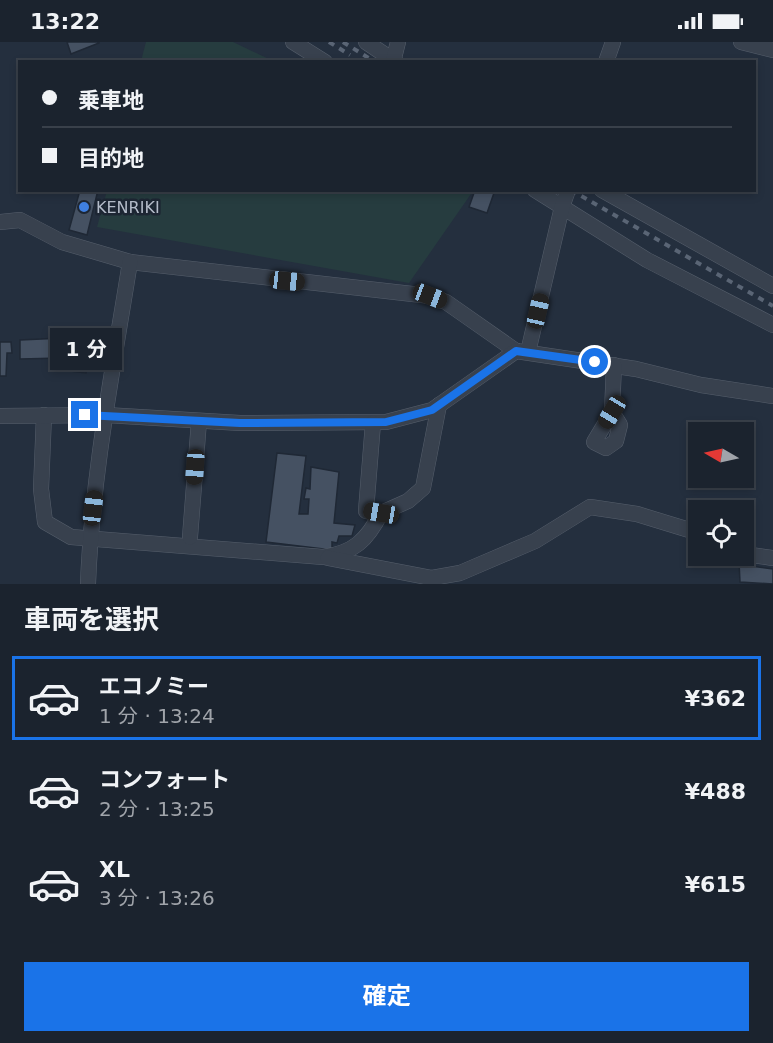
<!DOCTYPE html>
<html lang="ja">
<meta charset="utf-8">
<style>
:root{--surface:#1b232e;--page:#282f3a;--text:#f1f3f6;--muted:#a0a4aa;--line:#39404a;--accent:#1a73e8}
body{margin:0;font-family:"DejaVu Sans","Noto Sans JP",sans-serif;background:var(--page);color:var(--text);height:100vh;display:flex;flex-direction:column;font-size:22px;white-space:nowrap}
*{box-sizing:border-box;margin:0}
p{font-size:20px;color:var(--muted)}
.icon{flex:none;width:33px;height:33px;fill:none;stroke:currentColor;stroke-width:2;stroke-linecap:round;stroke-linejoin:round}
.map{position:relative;height:542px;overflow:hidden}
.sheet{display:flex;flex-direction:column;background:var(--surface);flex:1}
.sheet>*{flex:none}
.top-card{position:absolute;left:18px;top:18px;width:738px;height:132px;border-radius:0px;box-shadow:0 3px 9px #0003,0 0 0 2px var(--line);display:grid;align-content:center;height:132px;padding:0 24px;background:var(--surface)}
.needle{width:39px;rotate:279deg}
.fabs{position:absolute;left:688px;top:380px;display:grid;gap:12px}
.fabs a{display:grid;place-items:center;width:66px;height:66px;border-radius:0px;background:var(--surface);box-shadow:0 3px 9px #0003,0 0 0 2px var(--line);font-size:30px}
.end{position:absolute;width:27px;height:27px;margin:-14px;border:8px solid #1a73e8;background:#fff;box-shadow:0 0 0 3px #fff}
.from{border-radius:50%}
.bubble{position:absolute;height:42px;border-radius:0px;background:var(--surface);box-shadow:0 3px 9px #0003,0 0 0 2px var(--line);font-size:20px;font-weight:700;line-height:42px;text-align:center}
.car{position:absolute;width:18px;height:36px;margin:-18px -9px;border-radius:8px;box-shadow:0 0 4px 2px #0007;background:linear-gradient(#222 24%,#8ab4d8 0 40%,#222 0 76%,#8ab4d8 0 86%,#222 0)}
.top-card b{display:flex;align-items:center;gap:21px;height:57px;font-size:22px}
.top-card b+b{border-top:2px solid var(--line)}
.top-card i{width:15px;height:15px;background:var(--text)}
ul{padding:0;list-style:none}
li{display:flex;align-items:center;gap:18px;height:84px;margin:0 12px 9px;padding:0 12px;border:3px solid transparent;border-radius:0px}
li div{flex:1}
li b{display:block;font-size:22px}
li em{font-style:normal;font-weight:700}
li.current{border-color:var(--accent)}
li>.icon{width:54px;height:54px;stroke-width:1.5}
h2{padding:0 24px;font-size:27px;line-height:72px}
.action{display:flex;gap:12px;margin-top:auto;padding:12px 24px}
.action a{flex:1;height:69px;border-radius:0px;background:var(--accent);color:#fff;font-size:24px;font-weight:700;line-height:69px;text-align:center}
.status{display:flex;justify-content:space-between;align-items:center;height:42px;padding:0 30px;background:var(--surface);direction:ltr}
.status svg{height:16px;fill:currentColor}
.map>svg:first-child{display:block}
.green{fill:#263c3f}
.building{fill:#455162;stroke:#1f2835;stroke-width:1.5}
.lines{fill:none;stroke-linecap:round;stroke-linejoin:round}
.minor-casing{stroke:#565f6c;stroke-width:16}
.minor{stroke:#38414e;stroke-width:15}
.rail{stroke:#5a6575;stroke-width:4;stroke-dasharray:6 6;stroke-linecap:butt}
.route{stroke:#1a73e8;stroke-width:8}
.shop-dot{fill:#3f7fe0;stroke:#1d2633;stroke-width:2}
.labels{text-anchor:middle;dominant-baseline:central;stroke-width:5;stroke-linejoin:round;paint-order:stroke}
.poi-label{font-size:16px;fill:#b4bcc9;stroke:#1d2633;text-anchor:start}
</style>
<div class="status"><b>13:22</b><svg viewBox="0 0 49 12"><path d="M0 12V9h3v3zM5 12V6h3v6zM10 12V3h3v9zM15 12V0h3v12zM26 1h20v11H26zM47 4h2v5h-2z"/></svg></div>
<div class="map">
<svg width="773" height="542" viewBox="0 0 773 542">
<rect width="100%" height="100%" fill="#242f3e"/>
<g class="green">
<path d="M146,0h87l40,19h-132z"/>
<path d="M107,149v-1l366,1 -64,92 -312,-56z"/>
</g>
<g class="building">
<path d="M67,0h32v1l-28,11z"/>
<path d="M80,148h18l-11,45 -18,-5z"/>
<path d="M475,148h20l-8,23 -18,-6z"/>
<path d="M63,296l28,4 -5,31 -24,-3 -1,-12 -41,1v-19z"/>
<path d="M0,300h11l1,11h-5l-1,23h-6z"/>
<path d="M277,411l29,3 -7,58h9l1,-15h-5l2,-11 4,1 1,-22 28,5 -5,51 21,2 -3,11h-13l-2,7 -5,-1v8l-66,-8z"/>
<path d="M752,519l-1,5 22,3v15l-33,-2 -1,-20z"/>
</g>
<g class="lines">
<g class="minor-casing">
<g id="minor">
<path d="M293,0l32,20"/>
<path d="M366,0l30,20"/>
<path d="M741,0l32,8"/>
<path d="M393,20l5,-20"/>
<path d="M606,20l7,-20"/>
<path d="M535,148l112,70 126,65"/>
<path d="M602,148l171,96"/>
<path d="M0,180l20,-2 42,22 68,20 300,34 16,6 70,49 120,18 65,16 72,11"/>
<path d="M528,310l34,-145 6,-17"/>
<path d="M612,370l-18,30 12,6 10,-7 4,-16 -8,-13 2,-47"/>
<path d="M44,373l-3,74 4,33 26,15 252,20c31,-4 44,-17 58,-44"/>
<path d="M0,374l106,-1 134,8 146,-1 46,-12 84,-59"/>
<path d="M373,381l-7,88 15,2 27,-12 15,-13 16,-83"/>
<path d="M190,495l9,-116"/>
<path d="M744,512l29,4"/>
<path d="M328,516l104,20 28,-5 75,-32 55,-34 47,7 62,19"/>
<path d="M88,542c4,-108 25,-215 42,-322"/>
</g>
</g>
<use href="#minor" class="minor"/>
<g class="rail">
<path d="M329,0l21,13"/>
<path d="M343,0l32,20"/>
<path d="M571,148l202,116"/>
</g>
</g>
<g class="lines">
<path class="route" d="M85,373l155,8 146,-1 46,-12 84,-59 79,11"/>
</g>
<circle class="shop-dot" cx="84" cy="165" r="6"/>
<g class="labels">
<g class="poi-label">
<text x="96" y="165">KENRIKI</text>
</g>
</g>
</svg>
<div class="fabs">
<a><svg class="needle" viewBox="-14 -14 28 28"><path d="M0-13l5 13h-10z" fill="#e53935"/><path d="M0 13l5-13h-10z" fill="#a0a4aa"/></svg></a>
<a><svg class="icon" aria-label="locate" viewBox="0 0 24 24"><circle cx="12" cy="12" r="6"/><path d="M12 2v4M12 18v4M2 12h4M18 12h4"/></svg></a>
</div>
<i class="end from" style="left:595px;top:320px"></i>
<i class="end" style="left:85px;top:373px"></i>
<div class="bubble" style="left:50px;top:286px;width:72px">1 分</div>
<i class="car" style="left:287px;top:239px;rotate:96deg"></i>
<i class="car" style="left:430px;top:254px;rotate:111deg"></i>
<i class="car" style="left:538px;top:269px;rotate:13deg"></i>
<i class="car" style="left:612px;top:370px;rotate:211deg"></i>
<i class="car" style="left:195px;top:425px;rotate:184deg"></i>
<i class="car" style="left:93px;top:466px;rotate:7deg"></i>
<i class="car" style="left:381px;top:471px;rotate:280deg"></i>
<div class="top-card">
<b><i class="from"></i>乗車地</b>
<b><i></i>目的地</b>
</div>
</div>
<section class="sheet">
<h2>車両を選択</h2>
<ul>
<li class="current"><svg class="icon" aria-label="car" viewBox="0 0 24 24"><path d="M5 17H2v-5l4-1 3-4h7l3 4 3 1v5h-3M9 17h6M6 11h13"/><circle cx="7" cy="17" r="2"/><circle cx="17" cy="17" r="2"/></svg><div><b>エコノミー</b><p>1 分 · 13:24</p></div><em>¥362</em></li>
<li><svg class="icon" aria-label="car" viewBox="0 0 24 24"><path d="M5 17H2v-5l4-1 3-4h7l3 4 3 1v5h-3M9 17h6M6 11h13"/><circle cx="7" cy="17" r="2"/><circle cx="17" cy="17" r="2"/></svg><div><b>コンフォート</b><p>2 分 · 13:25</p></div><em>¥488</em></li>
<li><svg class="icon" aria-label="car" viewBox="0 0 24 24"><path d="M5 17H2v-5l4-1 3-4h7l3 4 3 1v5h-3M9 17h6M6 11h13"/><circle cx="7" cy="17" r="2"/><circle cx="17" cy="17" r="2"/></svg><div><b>XL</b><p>3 分 · 13:26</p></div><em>¥615</em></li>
</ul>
<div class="action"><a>確定</a></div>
</section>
